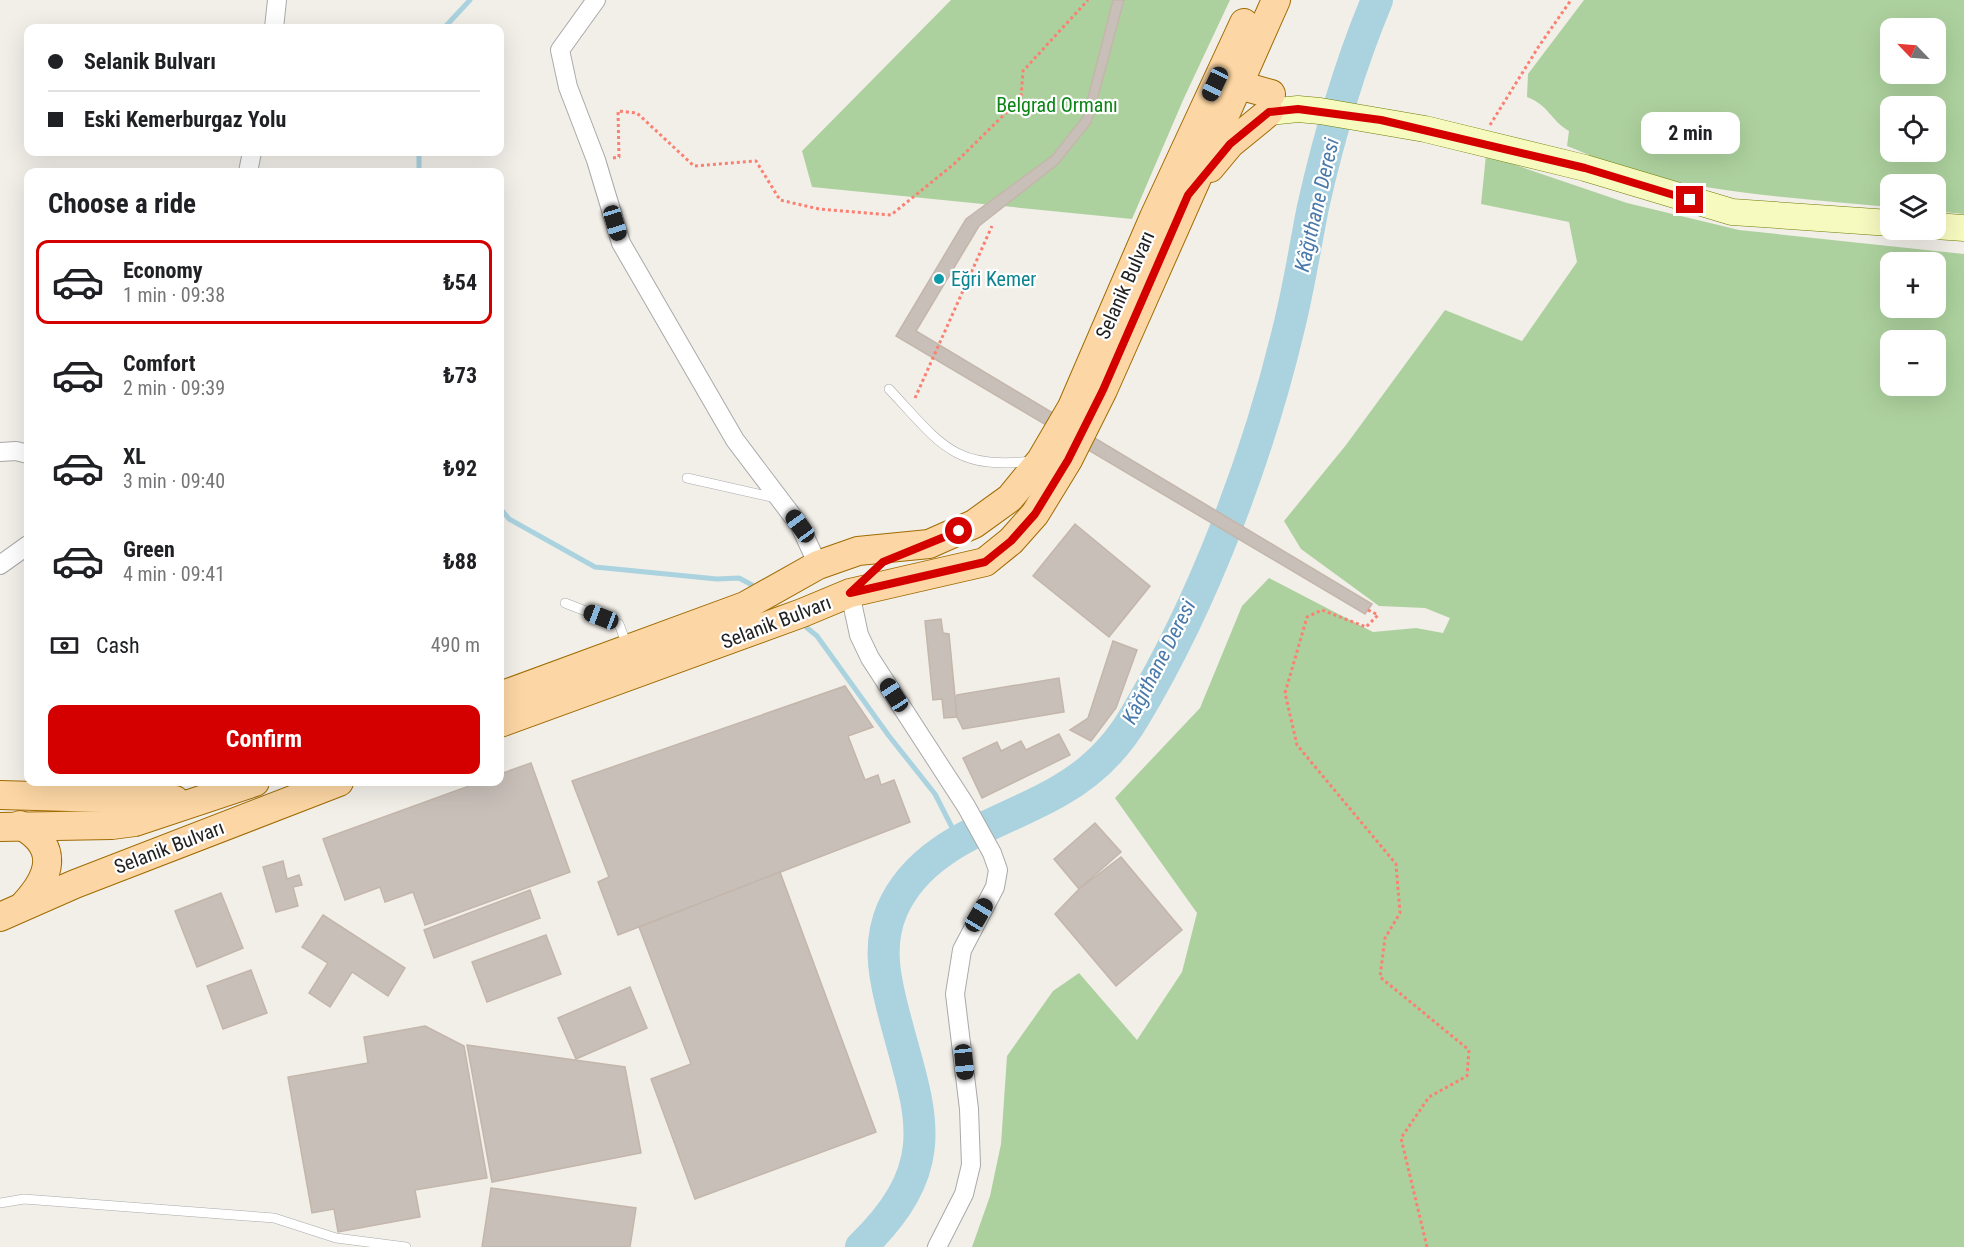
<!DOCTYPE html>
<meta charset="utf-8">
<style>
:root{--surface:#fff;--page:#f2f2f2;--text:#202124;--muted:#757577;--line:#e0e0e0;--accent:#d40000}
body{margin:0;font-family:"Roboto Condensed",sans-serif;background:var(--page);color:var(--text);height:100vh;display:flex;flex-direction:column;font-size:22px;white-space:nowrap}
*{box-sizing:border-box;margin:0}
p{font-size:20px;color:var(--muted)}
.icon{flex:none;width:33px;height:33px;fill:none;stroke:currentColor;stroke-width:2;stroke-linecap:round;stroke-linejoin:round}
.map{position:relative;flex:1;overflow:hidden}
.details{position:absolute;left:24px;top:168px;width:480px;height:618px;display:flex;flex-direction:column;background:var(--surface);border-radius:12px;box-shadow:0 6px 24px #0002}
.details>*{flex:none}
.guide{position:absolute;left:24px;top:24px;width:480px;height:132px;border-radius:12px;box-shadow:0 6px 24px #0002;display:grid;align-content:center;height:132px;padding:0 24px;background:var(--surface)}
.needle{width:39px;rotate:295deg}
.buttons{position:absolute;left:1880px;top:18px;display:grid;gap:12px}
.buttons a{display:grid;place-items:center;width:66px;height:66px;border-radius:12px;background:var(--surface);box-shadow:0 6px 24px #0002;font-size:30px}
.end{position:absolute;width:27px;height:27px;margin:-14px;border:8px solid #d40000;background:#fff;box-shadow:0 0 0 3px #fff}
.from{border-radius:50%}
.bubble{position:absolute;height:42px;border-radius:12px;background:var(--surface);box-shadow:0 6px 24px #0002;font-size:20px;font-weight:700;line-height:42px;text-align:center}
.car{position:absolute;width:18px;height:36px;margin:-18px -9px;border-radius:8px;box-shadow:0 0 4px 2px #0007;background:linear-gradient(#222 24%,#8ab4d8 0 40%,#222 0 76%,#8ab4d8 0 86%,#222 0)}
.guide b{display:flex;align-items:center;gap:21px;height:57px;font-size:22px}
.guide b+b{border-top:2px solid var(--line)}
.guide i{width:15px;height:15px;background:var(--text)}
ul{padding:0;list-style:none}
li{display:flex;align-items:center;gap:18px;height:84px;margin:0 12px 9px;padding:0 12px;border:3px solid transparent;border-radius:12px}
li div{flex:1}
li b{display:block;font-size:22px}
li em{font-style:normal;font-weight:700}
li.on{border-color:var(--accent)}
li>.icon{width:54px;height:54px;stroke-width:1.5}
h2{padding:0 24px;font-size:27px;line-height:72px}
.pay{display:flex;align-items:center;gap:15px;height:66px;padding:0 24px;font-size:22px}
.pay p{margin-inline-start:auto}
.action{display:flex;gap:12px;margin-top:auto;padding:12px 24px}
.action a{flex:1;height:69px;border-radius:12px;background:var(--accent);color:#fff;font-size:24px;font-weight:700;line-height:69px;text-align:center}
.map>svg:first-child{display:block}
.forest{fill:#add19e;fill-rule:evenodd}
.lines{fill:none;stroke-linecap:round;stroke-linejoin:round}
.stream{stroke:#aad3df;stroke-width:5}
.river{stroke:#aad3df;stroke-width:32}
.building{fill:#c7bfb8;stroke:#c4b6ab;stroke-width:1.5}
.lane-casing{stroke:#a9a9a9;stroke-width:10}
.street-casing{stroke:#a9a9a9;stroke-width:20}
.secondary-casing{stroke:#707d05;stroke-width:27}
.primary-casing{stroke:#a06b00;stroke-width:30}
.path{stroke:#fa8072;stroke-width:3;stroke-dasharray:3 3;stroke-linecap:butt}
.lane{stroke:#fff;stroke-width:9}
.street{stroke:#fff;stroke-width:18}
.secondary{stroke:#f7fabf;stroke-width:26}
.primary{stroke:#fcd6a4;stroke-width:28}
.route{stroke:#d40000;stroke-width:8}
.culture-dot{fill:#0f9aa8;stroke:#fff;stroke-width:2}
.labels{text-anchor:middle;dominant-baseline:central;stroke-width:4.5;stroke-linejoin:round;paint-order:stroke}
.park-label{font-size:20px;fill:#0c8416;stroke:#fff}
.culture-label{font-size:20px;fill:#0d838f;stroke:#fff;text-anchor:start}
.street-label{font-size:20px;fill:#222;stroke:#fff}
.water-label{font-size:21px;font-style:italic;fill:#4a7aab;stroke:#fff}
</style>
<div class="map">
<svg width="1964" height="1247" viewBox="0 0 1964 1247">
<rect width="100%" height="100%" fill="#f2efe9"/>
<g class="forest">
<path d="M951,0h279l-46,98 -52,121 -320,-32 -10,-36z"/>
<path d="M1584,0h380v214l-29,-3v-27h-45v23c-85,-8 -171,-13 -255,-35 -23,-5 -46,-18 -68,-26l2,-15c-20,-12 -19,-25 -42,-34l1,-23zM1890,28h45v46h-45zM1890,106h45v46h-45z"/>
<path d="M1486,155l141,48 112,27 225,24v993h-992l18,-51 11,-52 6,-88 46,-65 26,-18 58,67 45,-68 15,-59 -82,-115 85,-90 42,-102 27,-28 104,54 43,-4 27,5 7,-15 -25,-10 -46,-2 -78,-57 -17,-28 62,-76 99,-135 77,31 55,-79 -8,-40 -88,-18zM1890,262h45v46h-45zM1890,340h45v46h-45z"/>
</g>
<g class="lines">
<g class="stream">
<path d="M444,28l26,-28"/>
<path d="M419,172v-20"/>
<path d="M500,508l9,11 86,48 122,12 22,-1 13,7"/>
<path d="M806,627l11,9 72,100 46,58 24,47"/>
</g>
<path class="river" d="M861,1247c91,-88 55,-141 30,-245 -8,-32 -12,-61 1,-92 30,-69 109,-85 167,-119 32,-18 58,-44 76,-75 69,-115 123,-259 154,-389 10,-40 16,-80 24,-120 16,-71 36,-140 64,-207"/>
</g>
<g class="building">
<path d="M1113,0h11l-33,123 -33,41 -79,62 -63,105 456,273 -7,10 -469,-278 70,-117 86,-63 31,-39z"/>
<path d="M1075,524l75,62 -41,51 -76,-61z"/>
<path d="M941,619l2,14 6,1 8,83 -13,1 -2,-19 -9,1 -8,-79z"/>
<path d="M1113,641l24,9 -21,58 -25,33 -21,-11 18,-12z"/>
<path d="M1059,678l5,34 -101,17 -6,-12 -2,-18 2,-4z"/>
<path d="M845,686l28,41 -25,9 17,44 13,-5 3,10 13,-5 16,42 -292,113 -20,-53 11,-5 -37,-96z"/>
<path d="M1059,734l11,21 -88,43 -19,-40 34,-16 4,9 20,-10 5,9z"/>
<path d="M531,763l39,109 -145,53 -12,-33 -28,10 -5,-15 -35,13 -22,-61 157,-57h20v-8z"/>
<path d="M1095,823l26,29 -42,37 -25,-30z"/>
<path d="M1121,857l61,73 -66,56 -61,-72 24,-25z"/>
<path d="M283,861l4,18 12,-4 3,10 -9,2 5,19 -22,6 -13,-45z"/>
<path d="M780,872l96,260 -181,67 -44,-120 40,-15 -52,-137z"/>
<path d="M530,890l10,28 -106,40 -10,-28z"/>
<path d="M221,893l22,55 -46,19 -22,-56z"/>
<path d="M323,915l82,53 -17,28 -36,-24 -22,35 -21,-14 19,-30 -26,-16z"/>
<path d="M546,935l15,39 -74,28 -15,-40z"/>
<path d="M251,970l16,43 -44,16 -16,-43z"/>
<path d="M630,987l17,41 -71,31 -18,-41z"/>
<path d="M425,1026l39,20 23,132 -72,12 5,27 -82,15 -4,-23 -22,4 -24,-136 80,-14 -4,-26z"/>
<path d="M467,1045l158,22 16,86 -149,29z"/>
<path d="M491,1188l145,20 -6,39h-148z"/>
</g>
<g class="lines">
<g class="lane-casing">
<g id="lane">
<path d="M889,389c50,53 64,82 143,72"/>
<path d="M687,478l89,20"/>
<path d="M565,603l54,21 8,21"/>
<path d="M0,1203l24,-4 250,19 62,20 70,9"/>
</g>
</g>
<g class="street-casing">
<g id="street">
<path d="M596,0l-36,50 8,37 28,73 25,83 114,197 65,86 18,39"/>
<path d="M274,28l3,-28"/>
<path d="M248,172l4,-20"/>
<path d="M0,452l16,-1 12,3"/>
<path d="M0,565l28,-20"/>
<path d="M850,593l9,42 11,23 96,148 26,47 6,17 -3,17 -33,63 -7,44 14,115 2,56 -7,29 -27,53"/>
</g>
</g>
<g class="secondary-casing">
<g id="secondary">
<path d="M1269,112l29,-3 22,2 105,18 160,39 147,44 158,11"/>
<path d="M1935,226l29,2"/>
</g>
</g>
<g class="primary-casing">
<g id="primary">
<path d="M1221,85l25,2 25,7"/>
<path d="M1210,168l20,-24 39,-32"/>
<path d="M500,696l245,-90 73,-41 40,-14 71,-7 45,-20 36,-26 31,-38 31,-53 82,-190 90,-194"/>
<path d="M500,723l302,-110 48,-20 135,-31 26,-21 24,-27 33,-54 35,-70 173,-390"/>
<path d="M0,795l175,5"/>
<path d="M20,825c41,22 30,52 4,80"/>
<path d="M0,827l112,-2 23,-3 120,-40"/>
<path d="M0,917l75,-33 264,-102"/>
</g>
</g>
<g class="path">
<path d="M1490,125l49,-79 32,-46"/>
<path d="M613,158l6,-1 -1,-46 19,2 57,53 62,-5 24,39 39,9 72,6 63,-51 67,-66 2,-27 65,-71"/>
<path d="M915,398l77,-172"/>
<path d="M1368,610l10,5 -12,12 -44,-17 -15,7 -22,76 12,52 99,119 4,49 -15,25 -5,39 89,73 -2,26 -38,21 -28,41 26,109"/>
</g>
<use href="#lane" class="lane"/>
<use href="#street" class="street"/>
<use href="#secondary" class="secondary"/>
<use href="#primary" class="primary"/>
</g>
<g class="lines">
<path class="route" d="M959,531l-76,31 -33,31 135,-31 26,-21 24,-27 33,-54 35,-70 85,-195 42,-51 39,-32 29,-3 83,11 204,48 105,32"/>
</g>
<circle class="culture-dot" cx="939" cy="279" r="6"/>
<g class="labels">
<g class="park-label">
<text x="1057" y="105">Belgrad Ormanı</text>
</g>
<g class="culture-label">
<text x="951" y="279">Eğri Kemer</text>
</g>
<g class="street-label">
<text transform="translate(1125 285) rotate(-66)">Selanik Bulvarı</text>
<text transform="translate(776 622) rotate(-21)">Selanik Bulvarı</text>
<text transform="translate(169 847) rotate(-21)">Selanik Bulvarı</text>
</g>
<g class="water-label">
<text transform="translate(1317 205) rotate(-77)">Kâğıthane Deresi</text>
<text transform="translate(1159 662) rotate(-63)">Kâğıthane Deresi</text>
</g>
</g>
</svg>
<div class="buttons">
<a><svg class="needle" viewBox="-14 -14 28 28"><path d="M0-13l5 13h-10z" fill="#e53935"/><path d="M0 13l5-13h-10z" fill="#757577"/></svg></a>
<a><svg class="icon" aria-label="locate" viewBox="0 0 24 24"><circle cx="12" cy="12" r="6"/><path d="M12 2v4M12 18v4M2 12h4M18 12h4"/></svg></a>
<a><svg class="icon" aria-label="layers" viewBox="0 0 24 24"><path d="M12 4l9 5-9 5-9-5zM3 14l9 5 9-5"/></svg></a>
<a>+</a>
<a>−</a>
</div>
<i class="end from" style="left:959px;top:531px"></i>
<i class="end" style="left:1690px;top:200px"></i>
<div class="bubble" style="left:1641px;top:112px;width:99px">2 min</div>
<i class="car" style="left:1215px;top:84px;rotate:205deg"></i>
<i class="car" style="left:615px;top:223px;rotate:163deg"></i>
<i class="car" style="left:800px;top:526px;rotate:324deg"></i>
<i class="car" style="left:601px;top:617px;rotate:291deg"></i>
<i class="car" style="left:894px;top:695px;rotate:327deg"></i>
<i class="car" style="left:979px;top:915px;rotate:31deg"></i>
<i class="car" style="left:964px;top:1062px;rotate:174deg"></i>
<div class="guide">
<b><i class="from"></i>Selanik Bulvarı</b>
<b><i></i>Eski Kemerburgaz Yolu</b>
</div>
<section class="details">
<h2>Choose a ride</h2>
<ul>
<li class="on"><svg class="icon" aria-label="car" viewBox="0 0 24 24"><path d="M5 17H2v-5l4-1 3-4h7l3 4 3 1v5h-3M9 17h6M6 11h13"/><circle cx="7" cy="17" r="2"/><circle cx="17" cy="17" r="2"/></svg><div><b>Economy</b><p>1 min · 09:38</p></div><em>₺54</em></li>
<li><svg class="icon" aria-label="car" viewBox="0 0 24 24"><path d="M5 17H2v-5l4-1 3-4h7l3 4 3 1v5h-3M9 17h6M6 11h13"/><circle cx="7" cy="17" r="2"/><circle cx="17" cy="17" r="2"/></svg><div><b>Comfort</b><p>2 min · 09:39</p></div><em>₺73</em></li>
<li><svg class="icon" aria-label="car" viewBox="0 0 24 24"><path d="M5 17H2v-5l4-1 3-4h7l3 4 3 1v5h-3M9 17h6M6 11h13"/><circle cx="7" cy="17" r="2"/><circle cx="17" cy="17" r="2"/></svg><div><b>XL</b><p>3 min · 09:40</p></div><em>₺92</em></li>
<li><svg class="icon" aria-label="car" viewBox="0 0 24 24"><path d="M5 17H2v-5l4-1 3-4h7l3 4 3 1v5h-3M9 17h6M6 11h13"/><circle cx="7" cy="17" r="2"/><circle cx="17" cy="17" r="2"/></svg><div><b>Green</b><p>4 min · 09:41</p></div><em>₺88</em></li>
</ul>
<div class="pay"><svg class="icon" aria-label="cash" viewBox="0 0 24 24"><path d="M3 7h18v10H3z"/><circle cx="12" cy="12" r="2"/></svg>Cash<p>490 m</p></div>
<div class="action"><a>Confirm</a></div>
</section>
</div>
